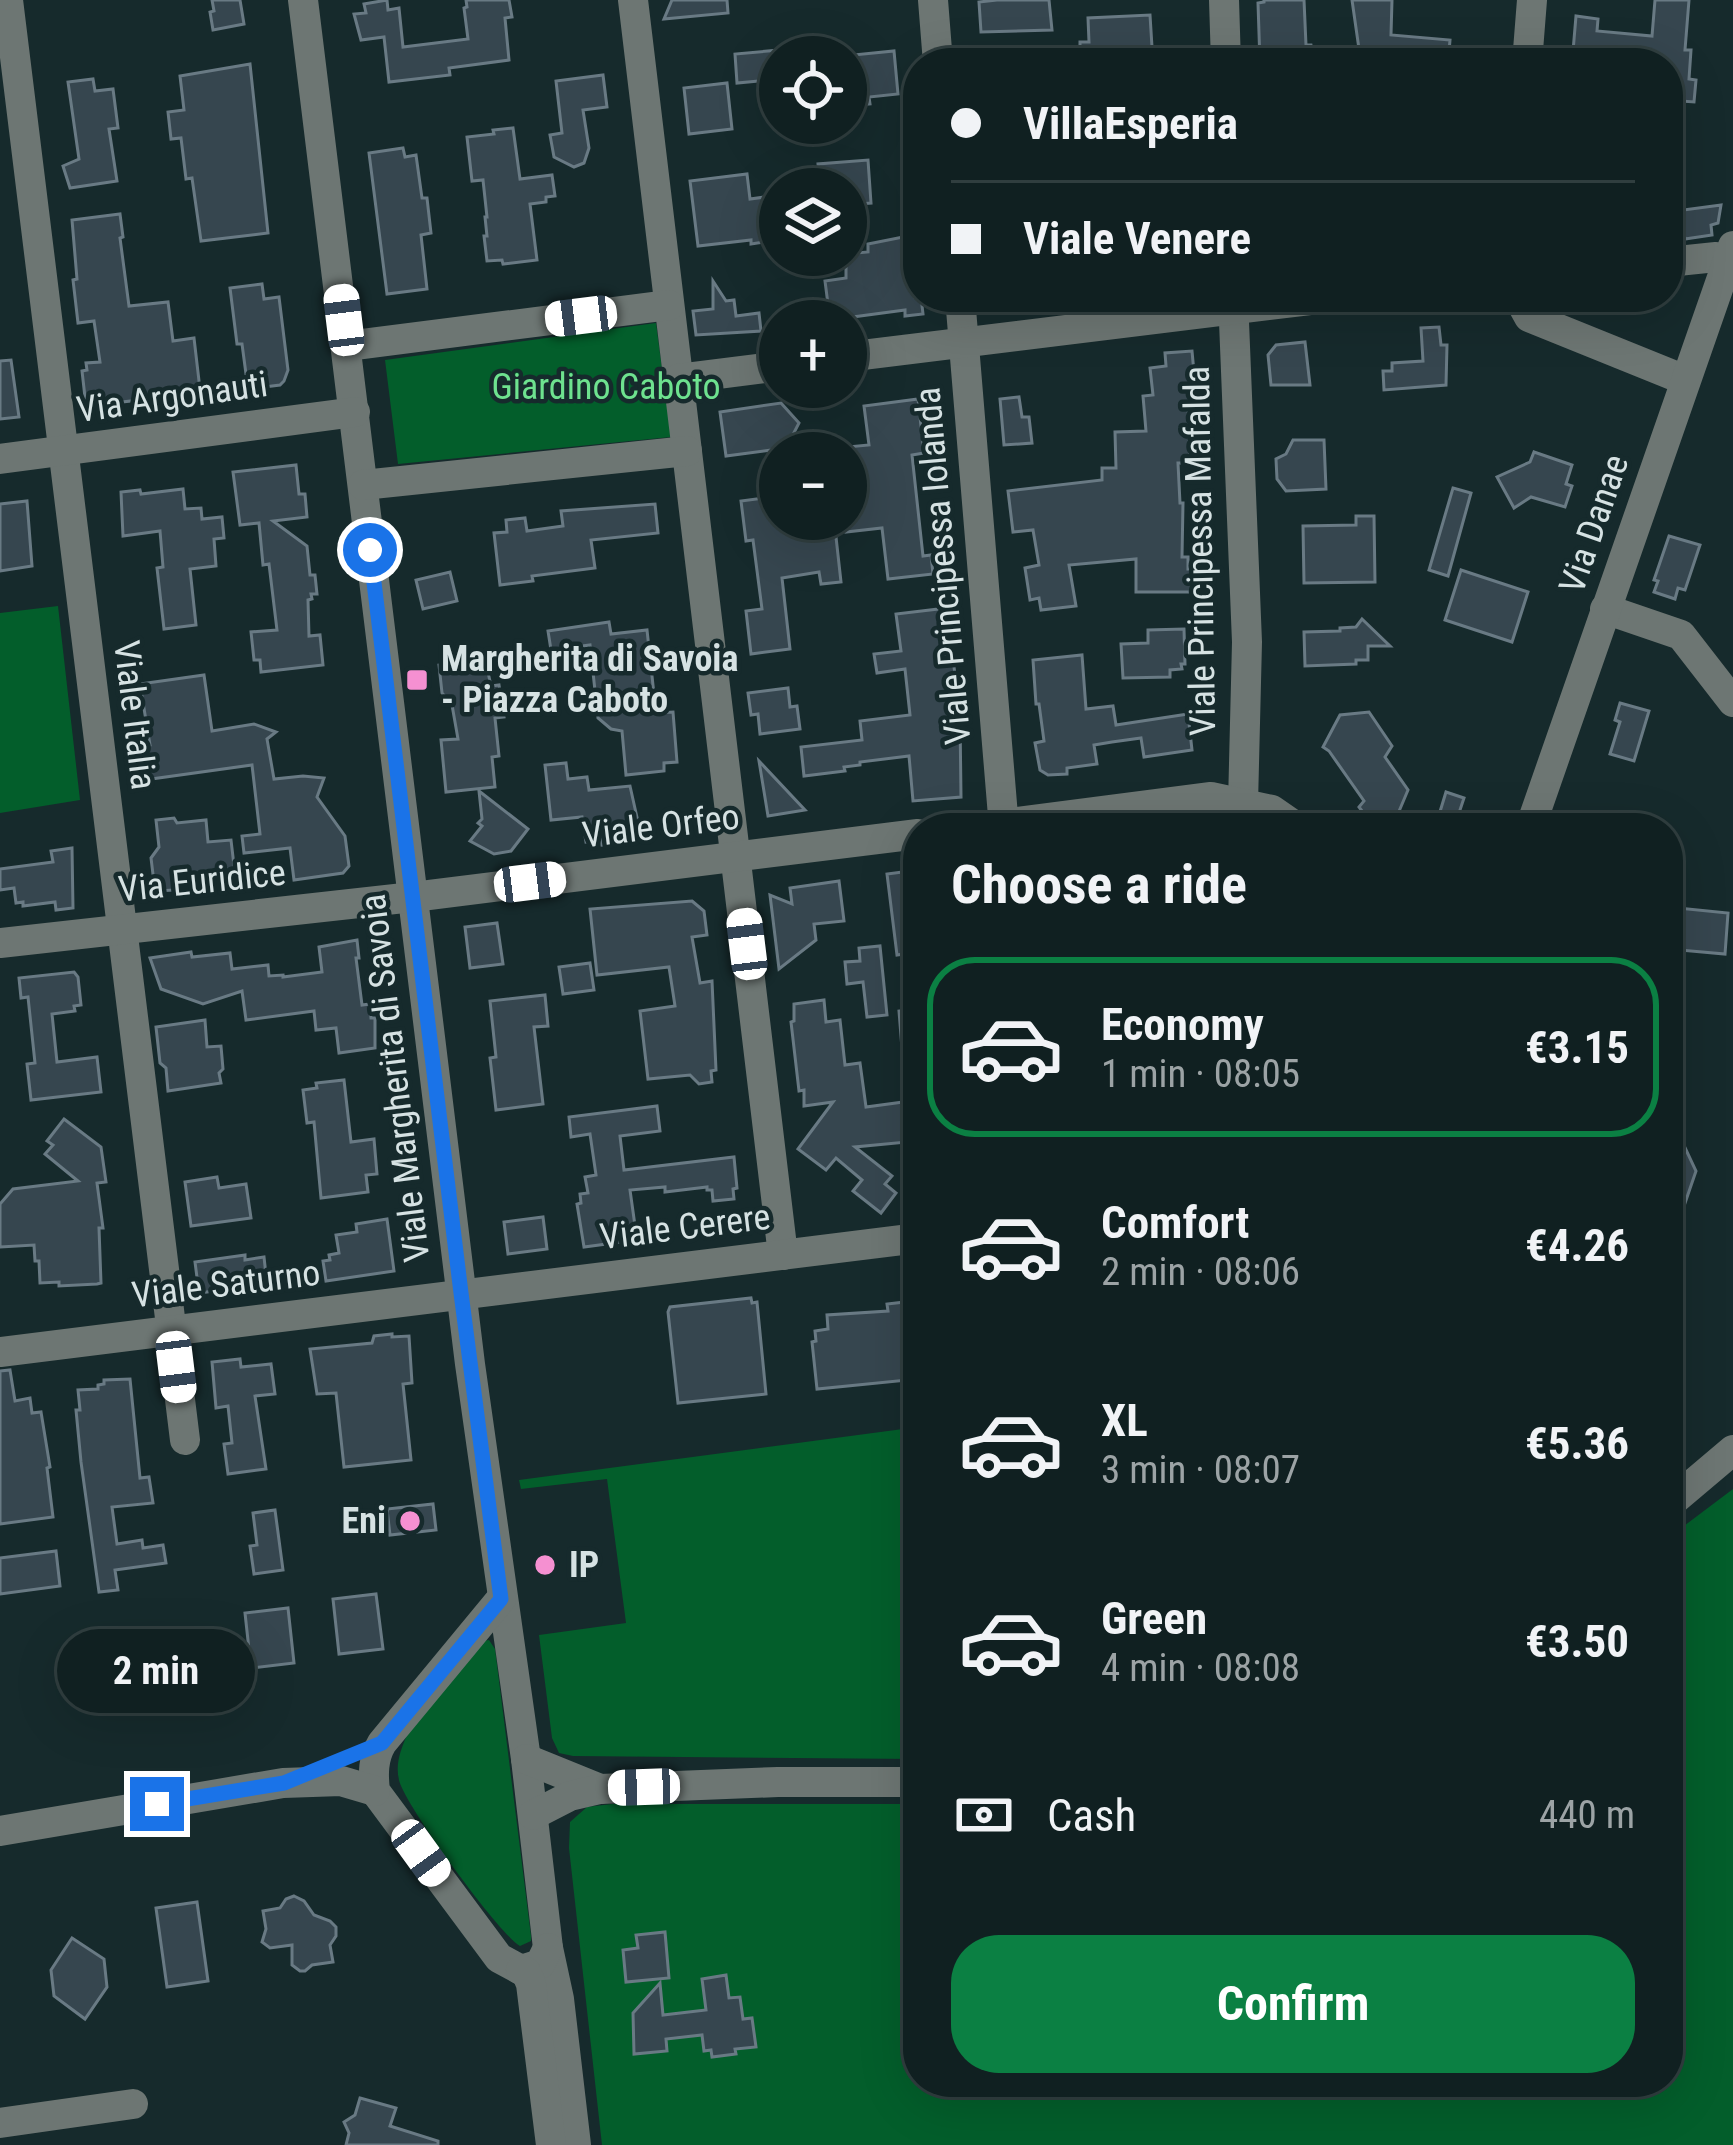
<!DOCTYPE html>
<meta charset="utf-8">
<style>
:root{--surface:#102021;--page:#19282a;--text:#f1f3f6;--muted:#9ca3a5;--line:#303e3f;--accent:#0b8043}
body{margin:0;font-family:"Roboto Condensed",sans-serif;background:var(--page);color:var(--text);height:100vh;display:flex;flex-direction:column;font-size:45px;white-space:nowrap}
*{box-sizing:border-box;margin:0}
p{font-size:39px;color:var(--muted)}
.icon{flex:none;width:66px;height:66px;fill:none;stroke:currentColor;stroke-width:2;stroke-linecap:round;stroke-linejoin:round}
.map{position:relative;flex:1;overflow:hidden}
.drawer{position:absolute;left:903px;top:813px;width:780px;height:1284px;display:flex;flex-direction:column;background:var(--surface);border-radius:48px;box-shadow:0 12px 48px #0002,0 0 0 3px var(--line)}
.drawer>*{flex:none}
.guide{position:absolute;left:903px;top:48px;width:780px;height:264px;border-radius:48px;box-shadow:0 12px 48px #0002,0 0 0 3px var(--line);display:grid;align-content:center;height:264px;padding:0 48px;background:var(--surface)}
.fabs{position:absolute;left:759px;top:36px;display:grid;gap:24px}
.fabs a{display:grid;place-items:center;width:108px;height:108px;border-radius:50%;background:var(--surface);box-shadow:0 12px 48px #0002,0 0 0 3px var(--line);font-size:60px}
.end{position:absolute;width:54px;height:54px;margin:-27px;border:15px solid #1a73e8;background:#fff;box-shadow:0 0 0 6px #fff}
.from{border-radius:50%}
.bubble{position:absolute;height:84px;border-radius:42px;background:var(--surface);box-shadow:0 12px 48px #0002,0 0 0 3px var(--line);font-size:39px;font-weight:700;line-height:84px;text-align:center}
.car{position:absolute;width:36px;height:72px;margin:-36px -18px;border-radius:15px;box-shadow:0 0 9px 3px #0007;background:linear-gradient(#fff 24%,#345 0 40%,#fff 0 76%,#345 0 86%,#fff 0)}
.guide b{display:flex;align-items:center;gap:42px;height:114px;font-size:45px}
.guide b+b{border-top:3px solid var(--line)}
.guide i{width:30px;height:30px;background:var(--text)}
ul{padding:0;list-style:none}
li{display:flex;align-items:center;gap:36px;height:180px;margin:0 24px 18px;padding:0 24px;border:6px solid transparent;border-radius:48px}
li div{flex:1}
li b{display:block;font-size:45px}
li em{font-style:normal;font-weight:700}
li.active{border-color:var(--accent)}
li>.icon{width:108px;height:108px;stroke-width:1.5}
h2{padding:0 48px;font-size:54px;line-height:144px}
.pay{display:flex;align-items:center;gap:30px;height:132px;padding:0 48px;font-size:45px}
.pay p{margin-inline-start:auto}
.action{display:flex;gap:24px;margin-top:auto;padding:24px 48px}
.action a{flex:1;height:138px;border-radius:48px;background:var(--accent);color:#fff;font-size:48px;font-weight:700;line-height:138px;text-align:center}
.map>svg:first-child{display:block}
.green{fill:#035e2b}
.building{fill:#36464f;stroke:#697a84;stroke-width:3}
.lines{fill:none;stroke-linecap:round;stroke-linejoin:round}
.minor{stroke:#6d7673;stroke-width:30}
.route{stroke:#1a73e8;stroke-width:15}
.poi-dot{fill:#f590d1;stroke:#162a2c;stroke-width:4.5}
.labels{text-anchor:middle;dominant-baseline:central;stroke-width:9;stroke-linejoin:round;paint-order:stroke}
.park-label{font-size:36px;fill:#6ee28f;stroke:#162a2c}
.street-label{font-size:36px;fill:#d6e2e3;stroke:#162a2c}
.poi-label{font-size:36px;font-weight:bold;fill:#d6e2e3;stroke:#162a2c;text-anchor:start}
</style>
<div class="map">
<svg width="1733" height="2145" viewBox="0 0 1733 2145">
<rect width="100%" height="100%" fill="#162a2c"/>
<g class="green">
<path d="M656,323l15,114 -273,27 -13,-104z"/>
<path d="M58,606l22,194 -80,13v-200z"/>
<path d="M918,1427v332l-345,-3 -14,-3 -7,-15 -13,-103 87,-12 -19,-144 -86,10 -2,-9z"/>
<path d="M1733,1489v656h-1131l-33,-297 1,-26 17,-15 25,-3h306v278h750v-544z"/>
<path d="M489,1640l6,9 36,287v5l-11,5c-21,-12 -116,-142 -121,-166 -4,-16 2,-31 8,-45l76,-94z"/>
</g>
<g class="building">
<path d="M212,0h28l4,24 -31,6 -3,-18 4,-1z"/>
<path d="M387,0l1,10 11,-2 4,39 65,-8 -4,-31 3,-1 -1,-7h43l3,17 -7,1 4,42 -60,8 1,7 -61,7 -5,-45 -23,3 -7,-26 12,-1 -2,-9z"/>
<path d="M672,0h55l1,13 -64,6z"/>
<path d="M997,0h52l3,30 -71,2 -2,-30z"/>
<path d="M1264,0h40l2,45h5l3,18h-54l-2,-60 6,-1z"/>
<path d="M1352,0h40l-1,35 59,5 -2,23h-87z"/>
<path d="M1655,0h34l-4,50h6l-2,29 7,1 -2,22 -26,-2v-37l-74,-4v4h-22l4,-47 22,3 -1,12 55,5z"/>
<path d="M1150,15l3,48h-73v-21h9l-1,-24z"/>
<path d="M780,50v29l-43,4 -2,-29z"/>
<path d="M894,51l4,43 -29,3 1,7 -24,2v-23l6,-1 1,-27z"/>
<path d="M250,64l18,169 -67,8 -9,-63 -6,1 -5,-41 -10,1 -3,-27 16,-2 -4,-34z"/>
<path d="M603,75l4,32 -24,3 6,38 -5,15 -10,4 -20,-10 -4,-22 12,-2 -6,-52z"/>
<path d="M93,79l2,12 18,-2 5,39 -9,1 8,52 -47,7 -7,-22 16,-7 -11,-77z"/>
<path d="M727,83l5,46 -43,5 -5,-46z"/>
<path d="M513,128l7,51 32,-4 3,21 -9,1v5l-16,2 7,56 -34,4 -1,-4 -15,1 -3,-25h3l-2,-19h2l-4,-37 -11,1 -5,-44 27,-3 -1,-4z"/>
<path d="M403,148l2,9 11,-2 6,43h5l4,35 -10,2 6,54 -40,5 -18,-141z"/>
<path d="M868,160l3,43 -25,2v-16h-26l-2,-25z"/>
<path d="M747,174l3,25 15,-2 6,44 -20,3v-4l-53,6 -8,-65z"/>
<path d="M1721,205l-3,18 -7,2 1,10 -27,4 -1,-6 -16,3v-24z"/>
<path d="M120,214l3,23 -3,1 9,68 39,-4 5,39 21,-3 7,60 -52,6v-5l-63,7 -4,-35 5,-1 -1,-7 14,-1 -6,-41 -16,2 -5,-43 4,-1 -5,-59z"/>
<path d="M913,235l2,18 -6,1 6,43h6l2,17 -18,2v-6l-75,10 -5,-39 21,-3v-24l22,-2v-8z"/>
<path d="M713,281l13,20 8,-1 2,16 23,-3 2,18 -65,4 -3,-24 20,-2z"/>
<path d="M262,284l2,15 15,-2 9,73 -4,11 -4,4 -32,4 -6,-45h-5l-7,-56z"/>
<path d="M1439,327l2,18h6l-1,40 -62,5 -1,-19h9v-8l31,-2 -2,-33z"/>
<path d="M1305,342l5,43h-39l-3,-30 8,-10z"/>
<path d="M1192,351l5,54 -9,1 2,57h-12l2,40h3l-1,54h6v12h7v23h-59v-33l-67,6 7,41 -35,4 -2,-12 -9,2 -5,-32 14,-3 -6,-35 -20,2 -5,-41 94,-11v-12h14l-1,-36 31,-1 -3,-35 10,-1 -3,-27 16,-2 -1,-13z"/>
<path d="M11,360l8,57 -19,2v-58z"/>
<path d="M1019,397l3,20h7l3,26 -28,2 -4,-46z"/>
<path d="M918,399l6,54 -12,2 11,101 8,-1 2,19 -45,5 -6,-51 -36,4v-54l5,-1 -4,-30 22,-2 -5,-39z"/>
<path d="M781,403l18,20 -13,25 -60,8 -6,-44z"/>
<path d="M1293,440h31l2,49 -40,2 -9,-12 -1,-20 10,-5z"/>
<path d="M1534,452l38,13 -6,19 6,2 -7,21 -34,-10 -17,11 -17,-31 33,-15z"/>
<path d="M296,465l3,29h6l2,23 -34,4 34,25 3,29h5l2,19h-6l1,5 -4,1 1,36 11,-1 3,30 -62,7 -1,-12h-6l-3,-28 26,-2 -8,-66 -6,1 -4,-42 -19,2 -7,-53z"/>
<path d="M1453,488l18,5 -23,83 -19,-6z"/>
<path d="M183,489l2,20 16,-1 1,11 20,-2 2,21 -10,1 2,27 -26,3 6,56 -32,4 -7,-61 6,-1 -3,-36 -37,5 -2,-44 19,-2 1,4z"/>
<path d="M780,496v23h7l1,7 9,-1v7l38,-4 6,54 -20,2 -2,-12 -37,6 8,71 -39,5 -5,-43 16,-2 -9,-69 -7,1 -5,-40z"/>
<path d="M27,501l5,65 -32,5v-67z"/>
<path d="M655,504l3,29 -67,7 4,28 -63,8 1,5 -33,4 -6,-52 13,-1 -1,-12 19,-2 2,13 36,-5 -2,-15z"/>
<path d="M1356,516h18l1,66 -71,1 -1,-57 53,-1z"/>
<path d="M1669,536l31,9 -15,45 -7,-2 -3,11 -21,-7 4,-11 -4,-1z"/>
<path d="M1461,570l67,22 -16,50 -67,-22z"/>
<path d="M450,572l7,29 -34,8 -7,-29z"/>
<path d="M947,608l13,109 1,80 -48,4 -4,-45 -49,6v3l-16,2 1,4 -41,5 -3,-29 61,-7 -2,-19 50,-6 -5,-46 -28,4 -3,-19 27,-3 -5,-37z"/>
<path d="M1362,619l28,27h-22v14h-12v4l-51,2 -1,-34 36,-1v-3l16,-1z"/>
<path d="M609,622l2,12 36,-4 9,83 17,-1 4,50 -13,1v8l-38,4 -4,-44 -11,-2 -13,-11 -8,-73 -39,5 -3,-19z"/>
<path d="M1184,629l1,35h-4l1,5 -12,1v7l-47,1 -2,-34 27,-1v-13z"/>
<path d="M1082,655l4,54 27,-3 3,19 72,-11 4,36 -48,7 -3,-19 -29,4 -18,3 3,19 -30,4v6l-19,1 -8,-5 -5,-27 9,-2 -5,-37h-3l-3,-44z"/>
<path d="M485,658l6,28 8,-1 5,32 -9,1 4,38 -7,1 3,30 -49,5 -5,-52 17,-1 -6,-34 -10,-12 -3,-28z"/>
<path d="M204,675l8,56 42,-7 22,8 -9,7 7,40 29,-3 21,2 -7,19 28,39 4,30 -6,7 -49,7 -4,-32 -46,5 -2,-17 18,-2 -8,-69 -108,15 -5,-34 11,-1 -10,-61z"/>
<path d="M788,688l2,19 7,-1 3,23 -40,5 -2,-20 -7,1 -3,-22z"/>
<path d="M1620,703l29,8 -15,50 -24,-7 10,-32 -5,-2z"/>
<path d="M1369,712l23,34 -7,11 23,33 -11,26h-4l-7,12h-28l7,-13 -6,-8 5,-6 -35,-50 -6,-4 17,-32z"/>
<path d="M759,761l46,49 -37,6z"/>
<path d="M566,763l2,16 19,-2 2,13 41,-4 8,36h-4l3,19 -35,4 -1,-5 -15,2 -4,-25 -31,3 -6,-55z"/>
<path d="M479,791l49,38 -17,22 -17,3 -24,-13 12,-15 -4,-3 4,-4z"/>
<path d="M1446,792l18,6 -5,15 34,10 -1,5h-57z"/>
<path d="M174,818l3,5 29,-3 2,22 23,-2 4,34 -41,5 1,10 -40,2 -4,-33 8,-11 -3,-27z"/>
<path d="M72,848l1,60 -17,2 -1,-8 -32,4v-4l-7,1 -2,-15 -14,2v-21l53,-7 -2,-11z"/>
<path d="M918,870v82l-21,3 -10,-81z"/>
<path d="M839,881l5,40 -30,3 2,16 -37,29 -9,-74 22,9 -2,-16z"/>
<path d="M692,901l12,10 3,24 -15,2 8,46 12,-2 4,89 -5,1 1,11 -13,2 -9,-9 -42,4 -8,-68 35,-5 -6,-39 -72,8 -7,-66z"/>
<path d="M1668,907l60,6 -3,41 -57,-5z"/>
<path d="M497,923l6,41 -33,4 -5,-41z"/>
<path d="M357,940l2,18h-3l6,47 8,-1 1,14h4v30l-36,5 -3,-25 -20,2 -2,-19 -68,9 -4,-29 -39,13 -42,-15 -11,-31 41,-6 1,5 38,-4 2,16 36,-4 1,11 14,-1v2l39,-5 -3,-25z"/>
<path d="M880,946l7,69 -20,2 -4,-35 -16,2 -2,-22 15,-1 -1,-13z"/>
<path d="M590,963l4,27 -31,4 -4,-27z"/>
<path d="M74,972l4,5 3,28 -7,1 1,5 -23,3 5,48 40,-5 4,35 -70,8 -4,-36 8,-1 -7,-66 -7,1 -2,-20z"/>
<path d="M545,995l3,31 -14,1 9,77 -47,6 -6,-52 6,-1 -6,-56z"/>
<path d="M824,1000l2,22 14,-2 5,45 15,-2 6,44 52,-7v41l-63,6 37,29 -7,8 11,9 -15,20 -28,-22 9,-11 -26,-22 -10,12 -28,-21 35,-47 -29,4v-16l-5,1 -8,-69 3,-1v-17z"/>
<path d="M918,1009v65h-14l-5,-63z"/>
<path d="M205,1020l2,27 14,-1 2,23 -4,4 2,10 -53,8 -2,-23 -6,-5 -4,-36z"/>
<path d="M344,1080l7,62 23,-3 3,35 -11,1 2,17 -47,6 -7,-76 -7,1 -4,-33 14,-2 -1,-5z"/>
<path d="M657,1106l3,25 -40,5 4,34 110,-13 3,31 -4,1 1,10 -21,2 -1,-11h-5v-3l-42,5v-5l-35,3 7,50 -53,7 -7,-43 4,-1 -1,-9 8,-1 -3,-16 11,-2 -6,-41 -19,3 -2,-20z"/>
<path d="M64,1119l37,28 5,35 -9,1 6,45h-4l2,55 -4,1 -38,2v-4l-19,1 -1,-22h-4l-1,-16 -34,2v-43l13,-15 65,-8 -33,-27 8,-9 -6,-4z"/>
<path d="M1680,1137l16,34 -13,38 -15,-32z"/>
<path d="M217,1177l2,11 27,-4 5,34 -60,8 -6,-44z"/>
<path d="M543,1217l4,32 -39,5 -4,-32z"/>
<path d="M387,1219l7,52 -68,10 -3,-20 7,-1 -1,-5 10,-2 -3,-18 21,-3 -1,-8z"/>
<path d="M245,1255v5l19,-3 3,27 -68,9 -4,-31z"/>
<path d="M751,1298l1,5 5,-1 9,92 -88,9 -10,-91 2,-5z"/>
<path d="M905,1302l2,19 11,-1v59l-101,10 -5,-47 4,-1 -1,-10 13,-2 -1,-14 61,-4 -1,-7z"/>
<path d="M392,1334v3l17,-1 3,47 -9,1 8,76 -67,7 -8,-74 -19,1 -7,-45 62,-6 2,-7z"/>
<path d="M240,1359l1,8 30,-3 4,30 -20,2 11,73 -38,5 -4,-30 8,-1 -4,-37 -12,2 -4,-46z"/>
<path d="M10,1370l5,31 15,-3 2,15 9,-1 9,55 -3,1 6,49 -53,7v-153z"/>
<path d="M130,1379l10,99 9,-1 4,26 -41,4 5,37 25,-4 1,8 20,-3 3,18 -51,7 3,20 -19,2 -18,-130 -5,-52h4l-2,-20 20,-1v-4l6,-1v-4z"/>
<path d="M433,1504l3,26 -46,5 -3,-26z"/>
<path d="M275,1510l8,60 -29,4 -4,-28 7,-1 -4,-32z"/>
<path d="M56,1551l4,35 -60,8v-36z"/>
<path d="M376,1594l7,55 -44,5 -6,-55z"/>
<path d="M288,1608l6,55 -43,5 -6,-55z"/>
<path d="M294,1896l10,5 10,14 16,6 6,6v9l-6,9 3,17 -21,3 -7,6h-5l-8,-6v-20l-22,3 -8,-6 4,-13 -3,-18 17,-3 6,-9z"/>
<path d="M197,1902l11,79 -41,6 -11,-79z"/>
<path d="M665,1932l4,46 -43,4 -3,-32 15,-2 -2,-13z"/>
<path d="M72,1938l32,21 3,28 -22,32 -31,-23 -3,-26z"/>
<path d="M726,1975l3,23 11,-1 3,22 9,-1 4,29 -21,2 1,5 -24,3 -1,-7 -7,1 -2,-16 -36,4 1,12 -33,3 -1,-41 27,-30 3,32 43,-5 -4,-31z"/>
<path d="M360,2098l36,10 -6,18 48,15v4h-92l3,-12 -5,-11 11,-7z"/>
</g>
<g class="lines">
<g class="minor">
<path d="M8,0l177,1440"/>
<path d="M303,0l167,1364 56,395 22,189 11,51 17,146"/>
<path d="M633,0l150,1255"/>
<path d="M933,0l5,63"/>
<path d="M1224,0l2,63"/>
<path d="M1527,63l5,-63"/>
<path d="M1668,262l48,-5 12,2"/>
<path d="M960,297l44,531"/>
<path d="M1233,297l14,345 -4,162"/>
<path d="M1518,297l11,20 156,63"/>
<path d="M347,346l322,-41"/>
<path d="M846,357l489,-60"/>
<path d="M678,379l102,-13"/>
<path d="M0,459l355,-47"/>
<path d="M363,485l324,-34"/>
<path d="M1605,609l76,26 52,67"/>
<path d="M971,828l240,-31 61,13 26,18"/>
<path d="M1530,828l203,-582"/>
<path d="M0,943l413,-46 505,-63"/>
<path d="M0,1352l918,-114"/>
<path d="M1668,1505l65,-55"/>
<path d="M501,1599l-119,144c-9,15 -9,31 -7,48l124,167 22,12 19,-6 8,-16"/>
<path d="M526,1759l74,30"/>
<path d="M533,1815l37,-19 30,-7 178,-7h140"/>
<path d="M0,1831l283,-48 58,-2 34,10"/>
<path d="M521,1970l5,2 5,12 20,161"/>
<path d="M0,2123l133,-19"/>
</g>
</g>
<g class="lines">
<path class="route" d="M157,1804l127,-21 98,-40 119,-144 -40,-306 -91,-743"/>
</g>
<g class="poi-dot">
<rect x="405" y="668" width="24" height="24" rx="6"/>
<circle cx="410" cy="1521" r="12"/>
<circle cx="545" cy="1565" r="12"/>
</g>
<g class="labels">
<g class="park-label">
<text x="606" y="387">Giardino Caboto</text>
</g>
<g class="street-label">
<text transform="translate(172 397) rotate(-8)">Via Argonauti</text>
<text transform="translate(1594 524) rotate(-71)">Via Danae</text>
<text transform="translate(1200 551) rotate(-91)">Viale Principessa Mafalda</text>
<text transform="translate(943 566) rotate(-95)">Viale Principessa Iolanda</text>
<text transform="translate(135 715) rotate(83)">Viale Italia</text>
<text transform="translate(661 826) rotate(-7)">Viale Orfeo</text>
<text transform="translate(202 881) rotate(-6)">Via Euridice</text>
<text transform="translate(395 1078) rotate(-97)">Viale Margherita di Savoia</text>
<text transform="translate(685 1227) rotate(-7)">Viale Cerere</text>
<text transform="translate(226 1284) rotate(-7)">Viale Saturno</text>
</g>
<g class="poi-label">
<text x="441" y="659">Margherita di Savoia<tspan x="441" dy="41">- Piazza Caboto</tspan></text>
<text x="386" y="1521" text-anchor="end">Eni</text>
<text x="569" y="1565">IP</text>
</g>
</g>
</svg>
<div class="fabs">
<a><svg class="icon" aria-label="locate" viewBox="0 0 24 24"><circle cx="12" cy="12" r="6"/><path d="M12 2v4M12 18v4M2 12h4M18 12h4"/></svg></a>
<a><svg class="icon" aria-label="layers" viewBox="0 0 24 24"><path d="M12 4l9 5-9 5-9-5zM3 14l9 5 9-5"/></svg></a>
<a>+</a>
<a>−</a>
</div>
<i class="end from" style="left:370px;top:550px"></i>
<i class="end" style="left:157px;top:1804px"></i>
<div class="bubble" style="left:57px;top:1629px;width:198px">2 min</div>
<i class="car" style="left:581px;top:316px;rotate:263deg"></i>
<i class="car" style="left:344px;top:320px;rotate:353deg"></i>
<i class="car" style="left:530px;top:882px;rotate:83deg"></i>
<i class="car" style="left:747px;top:944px;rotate:353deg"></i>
<i class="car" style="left:176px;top:1367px;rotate:173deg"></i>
<i class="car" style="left:644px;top:1787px;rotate:268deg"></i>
<i class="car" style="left:421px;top:1853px;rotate:144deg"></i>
<div class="guide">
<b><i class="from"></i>VillaEsperia</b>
<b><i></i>Viale Venere</b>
</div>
<section class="drawer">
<h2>Choose a ride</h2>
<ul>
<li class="active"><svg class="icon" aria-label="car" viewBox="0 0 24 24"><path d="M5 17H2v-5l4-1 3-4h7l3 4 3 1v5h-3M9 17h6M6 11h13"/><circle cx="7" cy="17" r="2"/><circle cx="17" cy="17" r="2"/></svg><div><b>Economy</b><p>1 min · 08:05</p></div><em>€3.15</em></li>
<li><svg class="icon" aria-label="car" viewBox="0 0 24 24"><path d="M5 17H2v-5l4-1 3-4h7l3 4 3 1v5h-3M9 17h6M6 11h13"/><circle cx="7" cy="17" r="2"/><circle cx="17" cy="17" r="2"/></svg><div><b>Comfort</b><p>2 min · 08:06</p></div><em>€4.26</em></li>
<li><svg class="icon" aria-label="car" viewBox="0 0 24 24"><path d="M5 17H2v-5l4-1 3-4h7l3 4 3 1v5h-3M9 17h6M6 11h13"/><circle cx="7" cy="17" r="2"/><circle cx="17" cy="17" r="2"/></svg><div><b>XL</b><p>3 min · 08:07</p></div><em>€5.36</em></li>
<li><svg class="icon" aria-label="car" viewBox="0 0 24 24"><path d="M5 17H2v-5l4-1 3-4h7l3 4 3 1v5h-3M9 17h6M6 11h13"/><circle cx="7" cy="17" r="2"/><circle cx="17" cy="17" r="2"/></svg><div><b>Green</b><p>4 min · 08:08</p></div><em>€3.50</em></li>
</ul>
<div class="pay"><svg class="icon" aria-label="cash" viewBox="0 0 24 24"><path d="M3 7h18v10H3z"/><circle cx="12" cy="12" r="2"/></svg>Cash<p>440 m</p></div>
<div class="action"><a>Confirm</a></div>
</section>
</div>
